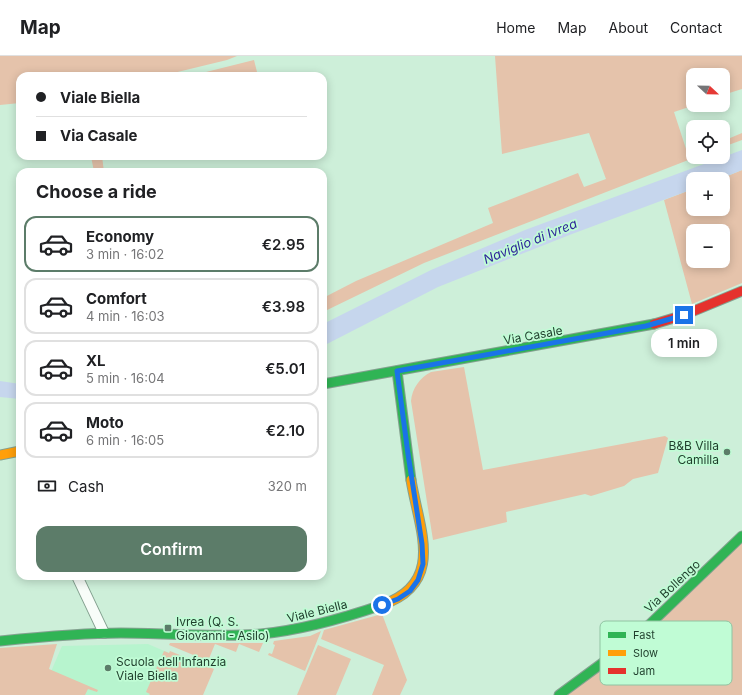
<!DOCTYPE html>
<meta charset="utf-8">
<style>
:root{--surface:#fff;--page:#f2f2f2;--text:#202124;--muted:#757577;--line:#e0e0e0;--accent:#5c7c69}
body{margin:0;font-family:Inter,sans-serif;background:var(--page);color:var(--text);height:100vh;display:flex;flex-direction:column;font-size:15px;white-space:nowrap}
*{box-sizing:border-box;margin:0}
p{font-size:13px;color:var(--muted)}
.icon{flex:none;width:22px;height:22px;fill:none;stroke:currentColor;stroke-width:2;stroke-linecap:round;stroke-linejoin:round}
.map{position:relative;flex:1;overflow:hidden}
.details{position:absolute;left:16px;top:112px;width:311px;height:412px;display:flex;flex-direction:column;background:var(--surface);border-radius:12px;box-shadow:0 2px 10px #0003}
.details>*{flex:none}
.top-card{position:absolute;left:16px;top:16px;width:311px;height:88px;border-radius:12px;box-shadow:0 2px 10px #0003;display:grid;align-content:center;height:88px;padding:0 20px;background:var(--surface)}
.needle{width:26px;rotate:112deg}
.tools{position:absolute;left:686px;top:12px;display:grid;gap:8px}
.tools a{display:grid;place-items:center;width:44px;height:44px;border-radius:8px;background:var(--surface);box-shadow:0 2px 10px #0003;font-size:20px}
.end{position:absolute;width:18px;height:18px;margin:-9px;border:5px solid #1a73e8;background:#fff;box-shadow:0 0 0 2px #fff}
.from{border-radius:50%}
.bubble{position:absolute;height:28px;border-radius:12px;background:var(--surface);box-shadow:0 2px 10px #0003;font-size:13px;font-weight:600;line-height:28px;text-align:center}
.top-card b{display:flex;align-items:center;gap:14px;height:38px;font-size:15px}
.top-card b+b{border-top:1px solid var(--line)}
.top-card i{width:10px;height:10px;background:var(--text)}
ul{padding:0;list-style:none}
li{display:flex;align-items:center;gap:12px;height:56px;margin:0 8px 6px;padding:0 12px;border:2px solid var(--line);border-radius:12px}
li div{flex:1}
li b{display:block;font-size:15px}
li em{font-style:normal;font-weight:600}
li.on{border-color:var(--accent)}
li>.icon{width:36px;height:36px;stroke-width:1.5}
h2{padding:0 20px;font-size:18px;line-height:48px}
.pay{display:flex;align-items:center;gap:10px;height:44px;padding:0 20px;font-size:15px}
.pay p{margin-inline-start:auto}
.action{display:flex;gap:8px;margin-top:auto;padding:8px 20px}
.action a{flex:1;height:46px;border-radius:12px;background:var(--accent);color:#fff;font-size:16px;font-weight:600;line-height:46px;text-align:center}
header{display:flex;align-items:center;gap:24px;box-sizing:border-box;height:56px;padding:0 20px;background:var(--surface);border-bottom:1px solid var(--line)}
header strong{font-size:19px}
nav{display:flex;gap:22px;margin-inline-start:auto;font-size:14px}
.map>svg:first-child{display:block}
.built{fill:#b7f4ce}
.green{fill:#e5c3ab;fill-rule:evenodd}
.water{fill:#c6d6ed}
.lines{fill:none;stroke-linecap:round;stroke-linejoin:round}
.street-casing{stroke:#84a190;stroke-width:12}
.fast-casing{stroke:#84a190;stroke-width:11}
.slow-casing{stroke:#84a190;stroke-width:11}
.jam-casing{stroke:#84a190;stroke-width:11}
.street{stroke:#f8fdf9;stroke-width:10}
.fast{stroke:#30b455;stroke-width:9}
.slow{stroke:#ff9f0a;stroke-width:9}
.jam{stroke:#e5322d;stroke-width:9}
.route{stroke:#1a73e8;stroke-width:5}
.poi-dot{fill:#5c7c69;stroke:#c0fcd5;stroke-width:1.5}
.labels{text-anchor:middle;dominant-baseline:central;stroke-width:3.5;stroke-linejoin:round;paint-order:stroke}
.street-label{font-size:12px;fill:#1f3e2c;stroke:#c0fcd5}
.poi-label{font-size:12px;fill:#1f3e2c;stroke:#c0fcd5;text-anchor:start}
.water-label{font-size:13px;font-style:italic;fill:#2e259a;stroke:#c0fcd5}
.key{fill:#c0fcd5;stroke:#90c3a2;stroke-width:1}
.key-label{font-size:11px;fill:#1f3e2c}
</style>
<header>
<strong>Map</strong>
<nav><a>Home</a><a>Map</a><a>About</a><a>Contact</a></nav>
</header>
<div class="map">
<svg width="742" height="639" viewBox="0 0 742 639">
<rect width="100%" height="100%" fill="#cdefd9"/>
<path class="built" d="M148,588l21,9 -17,42h-111l21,-49z"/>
<g class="green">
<path d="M0,0h237l-10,4 -66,16h-141v27l-20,2z"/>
<path d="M495,0h247v33l-19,6v-20h-30v30h2l-21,7 14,43 5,-2v4h3l-272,106 -101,49v-14l33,-17 137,-58 -5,-15 90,-35 6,14 22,-8 -17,-46 -87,21z"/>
<path d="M254,4l4,16h-68z"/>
<path d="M742,77v7l-19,7v-6z"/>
<path d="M91,100h11l2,16h-10z"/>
<path d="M742,114v113l-50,21 -28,-104 29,-11v20h30v-30h-3zM693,175h30v30h-30z"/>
<path d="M464,311l19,103 182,-34 3,2 -10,35 -25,6 -9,7 -33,10 -6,-2 -79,18 1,10 -74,18 -22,-139c1,-12 9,-24 20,-29z"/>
<path d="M742,485v154h-176z"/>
<path d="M382,558l25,66 -7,15h-28l12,-30 -63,-26 3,-9z"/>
<path d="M321,575l-16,40 -37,-16 1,-2 3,1 3,-9 -2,-1 1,-3 36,-5z"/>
<path d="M170,587h93l-4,9 -20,-8 -3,8 -21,-8 -7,17 -39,-16z"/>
<path d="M57,588l-8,25 49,21 -1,2 -9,-3 -3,6h-85v-47z"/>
<path d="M318,589l33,14 -15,36h-39z"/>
<path d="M164,595l5,2 1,-2 44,18 -11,26h-54l1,-1 -4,-2z"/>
</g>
<g class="water">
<path d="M742,94v20l-22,9h-27v10l-121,45 -134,53 -115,59v-22l108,-54 94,-40z"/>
<path d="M0,325l20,3v15l-20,-2z"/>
</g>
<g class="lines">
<g class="street-casing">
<path id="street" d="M77,520l27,57"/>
</g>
<g class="fast-casing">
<g id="fast">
<path d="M397,315l14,109"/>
<path d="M323,328l331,-60"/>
<path d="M0,585c40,-4 81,-8 121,-8 47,0 94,5 140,1 41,-4 83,-16 121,-29"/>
<path d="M559,639l57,-42 33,-28 93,-89"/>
</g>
</g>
<g class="slow-casing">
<g id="slow">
<path d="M0,399l20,-4"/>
<path d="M382,549c64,-22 37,-76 29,-125"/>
</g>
</g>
<g class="jam-casing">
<path id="jam" d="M654,268l30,-9 58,-24"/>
</g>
<use href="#street" class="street"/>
<use href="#fast" class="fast"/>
<use href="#slow" class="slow"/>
<use href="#jam" class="jam"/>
</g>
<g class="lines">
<path class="route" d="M382,549l16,-6 12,-8 8,-11 5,-16 -1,-20 -14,-90 -11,-83 249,-45 38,-11"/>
</g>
<g class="poi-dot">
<circle cx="727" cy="396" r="4"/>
<rect x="164" y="568" width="8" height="8" rx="2"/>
<circle cx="108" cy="612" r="4"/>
</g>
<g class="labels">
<g class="street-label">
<text transform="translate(533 279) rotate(-10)">Via Casale</text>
<text transform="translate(672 530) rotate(-43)">Via Bollengo</text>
<text transform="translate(317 555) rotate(-14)">Viale Biella</text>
</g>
<g class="poi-label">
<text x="719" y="389" text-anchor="end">B&amp;B Villa<tspan x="719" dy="14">Camilla</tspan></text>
<text x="176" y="565">Ivrea (Q. S.<tspan x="176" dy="14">Giovanni - Asilo)</tspan></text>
<text x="116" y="605">Scuola dell'Infanzia<tspan x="116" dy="14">Viale Biella</tspan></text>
</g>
<g class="water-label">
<text transform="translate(530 185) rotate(-22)">Naviglio di Ivrea</text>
</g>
</g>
<rect x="600" y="565" width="132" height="64" rx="6" class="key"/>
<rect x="608" y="576" width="18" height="6" fill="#30b455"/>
<rect x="608" y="594" width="18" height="6" fill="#ff9f0a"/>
<rect x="608" y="612" width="18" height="6" fill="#e5322d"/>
<g class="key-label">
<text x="633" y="583">Fast</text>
<text x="633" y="601">Slow</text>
<text x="633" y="619">Jam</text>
</g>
</svg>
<div class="tools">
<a><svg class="needle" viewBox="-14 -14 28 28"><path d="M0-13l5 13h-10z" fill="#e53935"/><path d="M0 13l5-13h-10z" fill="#757577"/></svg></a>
<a><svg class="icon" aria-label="locate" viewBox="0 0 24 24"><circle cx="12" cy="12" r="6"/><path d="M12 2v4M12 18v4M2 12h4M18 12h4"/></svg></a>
<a>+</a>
<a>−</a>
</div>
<i class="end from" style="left:382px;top:549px"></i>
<i class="end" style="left:684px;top:259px"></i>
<div class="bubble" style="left:651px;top:273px;width:66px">1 min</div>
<div class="top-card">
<b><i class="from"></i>Viale Biella</b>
<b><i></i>Via Casale</b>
</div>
<section class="details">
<h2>Choose a ride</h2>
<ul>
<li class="on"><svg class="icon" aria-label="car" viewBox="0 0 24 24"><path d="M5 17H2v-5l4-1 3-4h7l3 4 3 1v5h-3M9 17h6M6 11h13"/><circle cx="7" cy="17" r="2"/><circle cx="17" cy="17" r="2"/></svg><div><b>Economy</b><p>3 min · 16:02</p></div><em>€2.95</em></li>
<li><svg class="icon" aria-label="car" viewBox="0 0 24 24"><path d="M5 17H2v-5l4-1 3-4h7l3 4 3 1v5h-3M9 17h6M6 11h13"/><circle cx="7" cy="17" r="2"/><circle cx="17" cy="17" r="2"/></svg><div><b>Comfort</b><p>4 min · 16:03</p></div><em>€3.98</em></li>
<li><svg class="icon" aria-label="car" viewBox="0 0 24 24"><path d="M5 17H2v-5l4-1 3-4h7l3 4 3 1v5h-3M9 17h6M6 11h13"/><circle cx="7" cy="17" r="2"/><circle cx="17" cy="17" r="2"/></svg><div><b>XL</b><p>5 min · 16:04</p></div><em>€5.01</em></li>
<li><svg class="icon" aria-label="car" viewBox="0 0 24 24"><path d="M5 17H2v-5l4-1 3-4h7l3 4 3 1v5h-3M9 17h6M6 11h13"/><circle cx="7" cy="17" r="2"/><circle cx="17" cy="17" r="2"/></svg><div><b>Moto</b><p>6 min · 16:05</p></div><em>€2.10</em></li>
</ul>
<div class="pay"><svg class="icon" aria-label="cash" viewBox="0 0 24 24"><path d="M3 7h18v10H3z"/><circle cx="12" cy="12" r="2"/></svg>Cash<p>320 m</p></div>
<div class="action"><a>Confirm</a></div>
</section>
</div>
